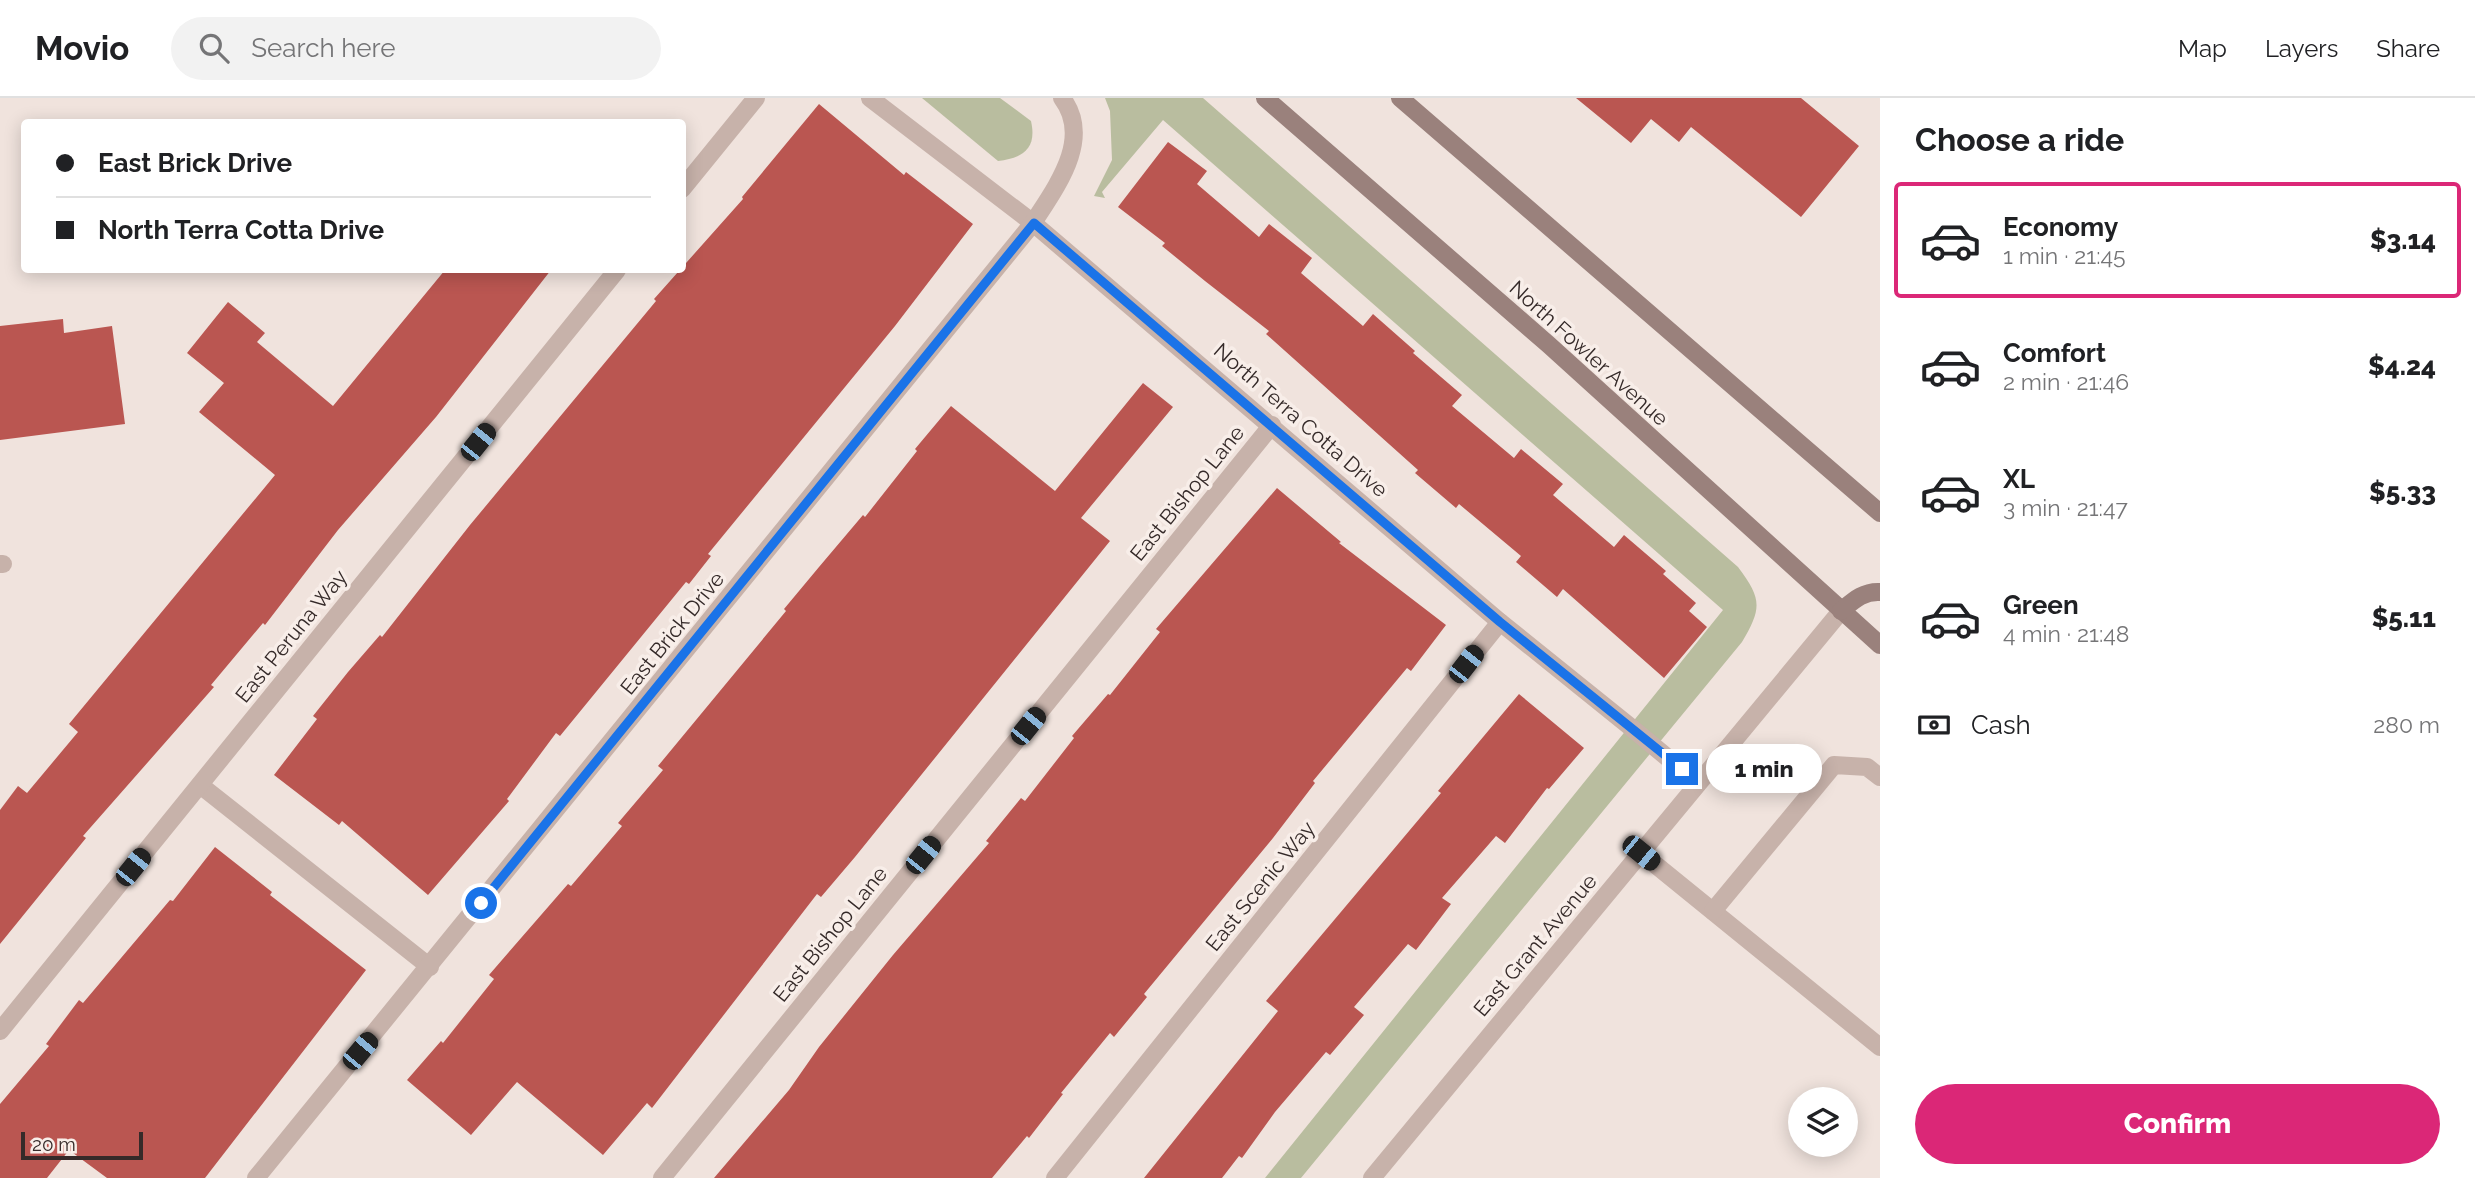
<!DOCTYPE html>
<meta charset="utf-8">
<style>
:root{--surface:#fff;--page:#f2f2f2;--text:#202124;--muted:#757577;--line:#e0e0e0;--accent:#db2777}
body{margin:0;font-family:Raleway,sans-serif;background:var(--page);color:var(--text);height:100vh;display:flex;flex-direction:column;font-size:26px;white-space:nowrap}
*{box-sizing:border-box;margin:0}
p{font-size:23px;color:var(--muted)}
.icon{flex:none;width:38px;height:38px;fill:none;stroke:currentColor;stroke-width:2;stroke-linecap:round;stroke-linejoin:round}
.map{position:relative;flex:1;overflow:hidden}
.drawer{display:flex;flex-direction:column;background:var(--surface);width:595px}
.drawer>*{flex:none}
.top-card{position:absolute;left:21px;top:21px;width:665px;height:154px;border-radius:7px;box-shadow:0 4px 18px #0003;display:grid;align-content:center;height:154px;padding:0 35px;background:var(--surface)}
.controls{position:absolute;left:1788px;top:989px;display:grid;gap:14px}
.controls a{display:grid;place-items:center;width:70px;height:70px;border-radius:50%;background:var(--surface);box-shadow:0 4px 18px #0003;font-size:35px}
.scale{position:absolute;left:21px;bottom:18px;width:122px;box-sizing:border-box;padding-left:7px;border:4px solid #352a29;border-top:0;font-size:19px;line-height:24px;white-space:nowrap;color:#352a29;-webkit-text-stroke:5px #f8eee9;paint-order:stroke}
.end{position:absolute;width:32px;height:32px;margin:-16px;border:9px solid #1a73e8;background:#fff;box-shadow:0 0 0 4px #fff}
.from{border-radius:50%}
.bubble{position:absolute;height:49px;border-radius:24px;background:var(--surface);box-shadow:0 4px 18px #0003;font-size:23px;font-weight:800;line-height:49px;text-align:center}
.car{position:absolute;width:21px;height:42px;margin:-21px -10px;border-radius:9px;box-shadow:0 0 5px 2px #0007;background:linear-gradient(#222 24%,#8ab4d8 0 40%,#222 0 76%,#8ab4d8 0 86%,#222 0)}
.top-card b{display:flex;align-items:center;gap:24px;height:66px;font-size:26px}
.top-card b+b{border-top:2px solid var(--line)}
.top-card i{width:18px;height:18px;background:var(--text)}
ul{padding:0;list-style:none}
li{display:flex;align-items:center;gap:21px;height:116px;margin:0 14px 10px;padding:0 21px;border:4px solid transparent;border-radius:7px}
li div{flex:1}
li b{display:block;font-size:26px}
li em{font-style:normal;font-weight:800}
li.selected{border-color:var(--accent)}
li>.icon{width:63px;height:63px;stroke-width:1.5}
h2{padding:0 35px;font-size:32px;line-height:84px}
.pay{display:flex;align-items:center;gap:18px;height:77px;padding:0 35px;font-size:26px}
.pay p{margin-inline-start:auto}
.button{display:flex;gap:14px;margin-top:auto;padding:14px 35px}
.button a{flex:1;height:80px;border-radius:42px;background:var(--accent);color:#fff;font-size:28px;font-weight:800;line-height:80px;text-align:center}
header{display:flex;align-items:center;gap:42px;box-sizing:border-box;height:98px;padding:0 35px;background:var(--surface);border-bottom:2px solid var(--line)}
header strong{font-size:33px}
nav{display:flex;gap:38px;margin-inline-start:auto;font-size:24px}
.search{width:490px;height:63px;background:var(--page);display:flex;align-items:center;gap:18px;box-sizing:border-box;padding:0 24px;border-radius:38px;color:var(--muted);font-size:26px}
main{display:flex;flex:1;min-height:0}
.map>svg:first-child{display:block}
.green{fill:#b9bd9f}
.building{fill:#ba5651}
.lines{fill:none;stroke-linecap:round;stroke-linejoin:round}
.lane{stroke:#c7b2aa;stroke-width:18}
.street{stroke:#c7b2aa;stroke-width:18}
.secondary{stroke:#9a817c;stroke-width:18}
.route{stroke:#1a73e8;stroke-width:9}
.labels{text-anchor:middle;dominant-baseline:central;stroke-width:7;stroke-linejoin:round;paint-order:stroke}
.street-label{font-size:21px;fill:#352a29;stroke:#f8eee9}
</style>
<header>
<strong>Movio</strong>
<div class="search"><svg class="icon" aria-label="search" viewBox="0 0 24 24"><circle cx="10" cy="10" r="6"/><path d="M15 15l6 6"/></svg>Search here</div>
<nav><a>Map</a><a>Layers</a><a>Share</a></nav>
</header>
<main>
<div class="map">
<svg width="1880" height="1080" viewBox="0 0 1880 1080">
<rect width="100%" height="100%" fill="#f0e3dd"/>
<g class="green">
<path d="M922,0h78l31,23c6,27 -7,37 -33,40z"/>
<path d="M1105,0h98l535,469c24,32 24,41 4,75l-441,536h-36l458,-568 -560,-490 -61,72 3,6 -11,-2 18,-36 -2,-49z"/>
</g>
<g class="building">
<path d="M1576,0h225l58,48 -58,71 -110,-90 -12,15 -28,-23 -20,24z"/>
<path d="M819,6l85,71 2,-3 67,52 -78,102 -187,228 3,2 -22,28 -3,-2 -126,154 -4,-3 -49,66 2,2 -81,94 -86,-74 -3,4 -65,-50 43,-56 -4,-3 35,-44 32,-37 2,2 88,-112 186,-224 -2,-2 89,-100 -1,-2z"/>
<path d="M1168,44l39,29 -10,13 62,53 10,-13 43,34 -11,15 62,53 10,-12 42,37 -2,2 49,42 -10,11 62,52 7,-9 42,35 -10,11 61,52 10,-12 42,36 -3,3 33,29 -7,8 18,16 -43,51 -101,-89 -6,8 -41,-35 5,-6 -62,-52 -3,4 -41,-35 3,-3 -152,-136 3,-3 -64,-50 -43,-35 3,-3 -47,-36z"/>
<path d="M445,172h106l-115,147 -98,113 -73,95 -2,-2 -52,62 3,2 -131,149 3,2 -86,106v-134l18,-24 9,7 51,-61 -9,-8 206,-249 -76,-63 25,-29 -37,-30 41,-51 37,31 -8,9 76,64z"/>
<path d="M63,221l1,14 48,-7 13,98 -125,16v-114z"/>
<path d="M1143,285l30,24 -92,111 29,23 -255,316 -34,40 -4,-3 -165,214 -5,-5 -44,52 -86,-73 -46,53 -64,-55 34,-39 2,2 51,-64 -5,-4 79,-91 3,2 51,-60 -4,-3 45,-53 -5,-4 128,-155 -2,-2 35,-42 44,-52 2,2 52,-66 -2,-2 36,-43 104,85z"/>
<path d="M1277,390l64,54 -2,1 107,82 -35,46 -4,-3 -94,113 2,2 -42,55 -129,156 3,3 -33,40 -4,-4 -49,60 2,1 -34,44 -2,-2 -35,42h-278l75,-88 30,-43 74,-92 96,-112 -3,-2 35,-43 4,3 49,-63 -2,-2 36,-42 2,1 50,-63 -4,-3z"/>
<path d="M1519,596l65,54 -35,41 -2,-1 -42,55 -9,-7 -54,62 9,6 -35,46 -8,-6 -54,63 10,8 -34,40 -4,-3 -51,60 -33,46 -3,-2 -17,22h-78l134,-167 -12,-10 175,-208 -3,-2z"/>
<path d="M215,749l57,45 -2,3 96,75 -161,208h-98l-38,-28 -22,28h-47v-74l49,-58 -3,-2 33,-44 4,3 87,-103 3,1z"/>
</g>
<g class="lines">
<g class="lane">
<path d="M1633,631l65,54"/>
<path d="M1641,755l239,194"/>
<path d="M1713,813l121,-146 33,2 13,10"/>
</g>
<g class="street">
<path d="M870,0l163,125 467,399 133,107"/>
<path d="M682,91l74,-91"/>
<path d="M0,466h3"/>
<path d="M200,687l230,182"/>
<path d="M0,933l617,-761"/>
<path d="M256,1080l777,-955c23,-36 60,-84 29,-125"/>
<path d="M662,1080l610,-753"/>
<path d="M1055,1080l445,-556"/>
<path d="M1372,1080l469,-567"/>
</g>
<g class="secondary">
<path d="M1265,0l284,247 331,300"/>
<path d="M1400,0l480,415"/>
<path d="M1841,513c12,-10 22,-20 39,-19"/>
</g>
</g>
<g class="lines">
<path class="route" d="M481,805l553,-680 466,399 182,147"/>
</g>
<g class="labels">
<g class="street-label">
<text transform="translate(1589 255) rotate(42)">North Fowler Avenue</text>
<text transform="translate(1301 322) rotate(41)">North Terra Cotta Drive</text>
<text transform="translate(1187 395) rotate(-51)">East Bishop Lane</text>
<text transform="translate(672 535) rotate(-51)">East Brick Drive</text>
<text transform="translate(291 538) rotate(-51)">East Peruna Way</text>
<text transform="translate(1260 788) rotate(-51)">East Scenic Way</text>
<text transform="translate(830 836) rotate(-51)">East Bishop Lane</text>
<text transform="translate(1535 847) rotate(-50)">East Grant Avenue</text>
</g>
</g>
</svg>
<div class="controls">
<a><svg class="icon" aria-label="layers" viewBox="0 0 24 24"><path d="M12 4l9 5-9 5-9-5zM3 14l9 5 9-5"/></svg></a>
</div>
<div class="scale">20 m</div>
<i class="end from" style="left:481px;top:805px"></i>
<i class="end" style="left:1682px;top:671px"></i>
<div class="bubble" style="left:1706px;top:646px;width:116px">1 min</div>
<i class="car" style="left:478px;top:344px;rotate:39deg"></i>
<i class="car" style="left:1466px;top:566px;rotate:38deg"></i>
<i class="car" style="left:1028px;top:628px;rotate:39deg"></i>
<i class="car" style="left:1641px;top:755px;rotate:129deg"></i>
<i class="car" style="left:923px;top:757px;rotate:39deg"></i>
<i class="car" style="left:133px;top:769px;rotate:39deg"></i>
<i class="car" style="left:360px;top:953px;rotate:40deg"></i>
<div class="top-card">
<b><i class="from"></i>East Brick Drive</b>
<b><i></i>North Terra Cotta Drive</b>
</div>
</div>
<section class="drawer">
<h2>Choose a ride</h2>
<ul>
<li class="selected"><svg class="icon" aria-label="car" viewBox="0 0 24 24"><path d="M5 17H2v-5l4-1 3-4h7l3 4 3 1v5h-3M9 17h6M6 11h13"/><circle cx="7" cy="17" r="2"/><circle cx="17" cy="17" r="2"/></svg><div><b>Economy</b><p>1 min · 21:45</p></div><em>$3.14</em></li>
<li><svg class="icon" aria-label="car" viewBox="0 0 24 24"><path d="M5 17H2v-5l4-1 3-4h7l3 4 3 1v5h-3M9 17h6M6 11h13"/><circle cx="7" cy="17" r="2"/><circle cx="17" cy="17" r="2"/></svg><div><b>Comfort</b><p>2 min · 21:46</p></div><em>$4.24</em></li>
<li><svg class="icon" aria-label="car" viewBox="0 0 24 24"><path d="M5 17H2v-5l4-1 3-4h7l3 4 3 1v5h-3M9 17h6M6 11h13"/><circle cx="7" cy="17" r="2"/><circle cx="17" cy="17" r="2"/></svg><div><b>XL</b><p>3 min · 21:47</p></div><em>$5.33</em></li>
<li><svg class="icon" aria-label="car" viewBox="0 0 24 24"><path d="M5 17H2v-5l4-1 3-4h7l3 4 3 1v5h-3M9 17h6M6 11h13"/><circle cx="7" cy="17" r="2"/><circle cx="17" cy="17" r="2"/></svg><div><b>Green</b><p>4 min · 21:48</p></div><em>$5.11</em></li>
</ul>
<div class="pay"><svg class="icon" aria-label="cash" viewBox="0 0 24 24"><path d="M3 7h18v10H3z"/><circle cx="12" cy="12" r="2"/></svg>Cash<p>280 m</p></div>
<div class="button"><a>Confirm</a></div>
</section>
</main>
